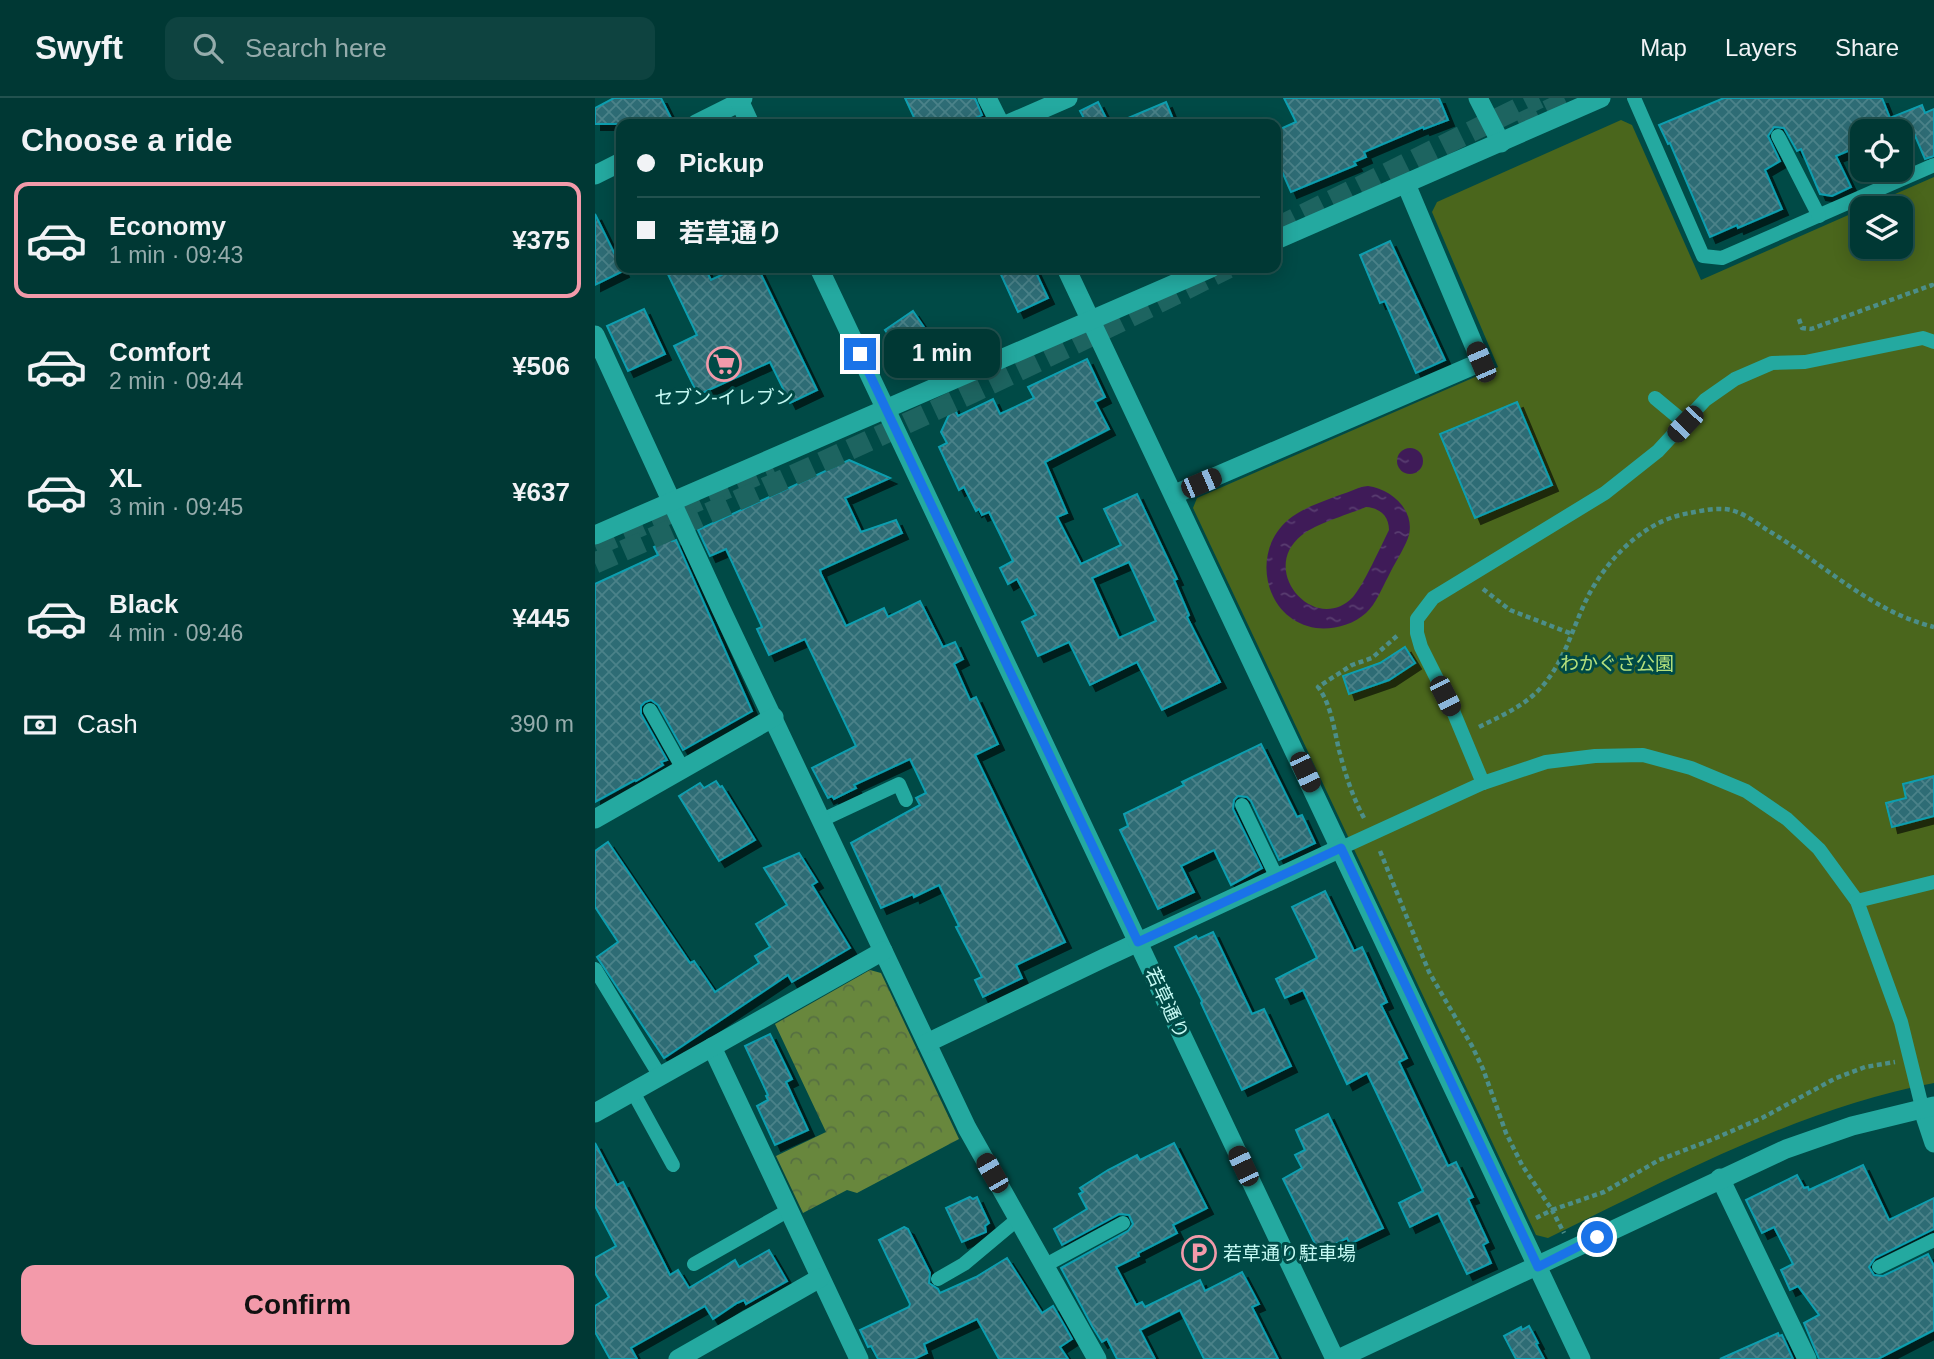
<!DOCTYPE html>
<meta charset="utf-8">
<style>
:root{--surface:#003834;--page:#0e4340;--text:#f1f3f6;--muted:#95acac;--line:#22524f;--accent:#f39aaa}
body{margin:0;font-family:Helvetica,"Noto Sans JP",sans-serif;background:var(--page);color:var(--text);height:100vh;display:flex;flex-direction:column;font-size:26px;white-space:nowrap}
*{box-sizing:border-box;margin:0}
p{font-size:23px;color:var(--muted)}
.icon{flex:none;width:38px;height:38px;fill:none;stroke:currentColor;stroke-width:2;stroke-linecap:round;stroke-linejoin:round}
.map{position:relative;flex:1;overflow:hidden}
.details{display:flex;flex-direction:column;background:var(--surface);width:595px}
.details>*{flex:none}
.hud{position:absolute;left:21px;top:21px;width:665px;height:154px;border-radius:14px;box-shadow:0 4px 18px #0003,0 0 0 2px var(--line);display:grid;align-content:center;height:154px;padding:0 21px;background:var(--surface)}
.fabs{position:absolute;left:1255px;top:21px;display:grid;gap:14px}
.fabs a{display:grid;place-items:center;width:63px;height:63px;border-radius:14px;background:var(--surface);box-shadow:0 4px 18px #0003,0 0 0 2px var(--line);font-size:35px}
.end{position:absolute;width:32px;height:32px;margin:-16px;border:9px solid #1a73e8;background:#fff;box-shadow:0 0 0 4px #fff}
.from{border-radius:50%}
.bubble{position:absolute;height:49px;border-radius:14px;background:var(--surface);box-shadow:0 4px 18px #0003,0 0 0 2px var(--line);font-size:23px;font-weight:600;line-height:49px;text-align:center}
.car{position:absolute;width:21px;height:42px;margin:-21px -10px;border-radius:9px;box-shadow:0 0 5px 2px #0007;background:linear-gradient(#222 24%,#8ab4d8 0 40%,#222 0 76%,#8ab4d8 0 86%,#222 0)}
.hud b{display:flex;align-items:center;gap:24px;height:66px;font-size:26px}
.hud b+b{border-top:2px solid var(--line)}
.hud i{width:18px;height:18px;background:var(--text)}
ul{padding:0;list-style:none}
li{display:flex;align-items:center;gap:21px;height:116px;margin:0 14px 10px;padding:0 7px;border:4px solid transparent;border-radius:14px}
li div{flex:1}
li b{display:block;font-size:26px}
li em{font-style:normal;font-weight:600}
li.current{border-color:var(--accent)}
li>.icon{width:63px;height:63px;stroke-width:1.5}
h2{padding:0 21px;font-size:32px;line-height:84px}
.pay{display:flex;align-items:center;gap:18px;height:77px;padding:0 21px;font-size:26px}
.pay p{margin-inline-start:auto}
.primary-button{display:flex;gap:14px;margin-top:auto;padding:14px 21px}
.primary-button a{flex:1;height:80px;border-radius:14px;background:var(--accent);color:#111;font-size:28px;font-weight:600;line-height:80px;text-align:center}
header{display:flex;align-items:center;gap:42px;box-sizing:border-box;height:98px;padding:0 35px;background:var(--surface);border-bottom:2px solid var(--line)}
header strong{font-size:33px}
nav{display:flex;gap:38px;margin-inline-start:auto;font-size:24px}
.search{width:490px;height:63px;background:var(--page);display:flex;align-items:center;gap:18px;box-sizing:border-box;padding:0 24px;border-radius:14px;color:var(--muted);font-size:26px}
main{display:flex;flex:1;min-height:0}
.map>svg:first-child{display:block}
.forest{fill:url(#forest-crowns)}
.park{fill:#4a661c}
.water{fill:url(#water-ripples);fill-rule:evenodd}
.building{fill:url(#building-cross-hatch);stroke:#0e9eaf;stroke-width:2;fill-rule:evenodd;filter:url(#shadow)}
.lines{fill:none;stroke-linecap:round;stroke-linejoin:round}
.motorway-tunnel{stroke:#1d6460;stroke-width:21;stroke-dasharray:21 10;stroke-linecap:butt}
.path{stroke:#4c8e89;stroke-width:4.5;stroke-dasharray:5 3.5;stroke-linecap:butt}
.service{stroke:#24a9a0;stroke-width:14}
.minor{stroke:#24a9a0;stroke-width:19}
.tertiary{stroke:#24a9a0;stroke-width:19}
.route{stroke:#1a73e8;stroke-width:9}
.labels{text-anchor:middle;dominant-baseline:central;stroke-width:6;stroke-linejoin:round;paint-order:stroke}
.poi-label{font-size:19px;fill:#c4f9f3;stroke:#004a46}
.park-label{font-size:19px;fill:#b5e17c;stroke:#004a46}
.street-label{font-size:19px;fill:#c4f9f3;stroke:#004a46}
</style>
<header>
<strong>Swyft</strong>
<div class="search"><svg class="icon" aria-label="search" viewBox="0 0 24 24"><circle cx="10" cy="10" r="6"/><path d="M15 15l6 6"/></svg>Search here</div>
<nav><a>Map</a><a>Layers</a><a>Share</a></nav>
</header>
<main>
<section class="details">
<h2>Choose a ride</h2>
<ul>
<li class="current"><svg class="icon" aria-label="car" viewBox="0 0 24 24"><path d="M5 17H2v-5l4-1 3-4h7l3 4 3 1v5h-3M9 17h6M6 11h13"/><circle cx="7" cy="17" r="2"/><circle cx="17" cy="17" r="2"/></svg><div><b>Economy</b><p>1 min · 09:43</p></div><em>¥375</em></li>
<li><svg class="icon" aria-label="car" viewBox="0 0 24 24"><path d="M5 17H2v-5l4-1 3-4h7l3 4 3 1v5h-3M9 17h6M6 11h13"/><circle cx="7" cy="17" r="2"/><circle cx="17" cy="17" r="2"/></svg><div><b>Comfort</b><p>2 min · 09:44</p></div><em>¥506</em></li>
<li><svg class="icon" aria-label="car" viewBox="0 0 24 24"><path d="M5 17H2v-5l4-1 3-4h7l3 4 3 1v5h-3M9 17h6M6 11h13"/><circle cx="7" cy="17" r="2"/><circle cx="17" cy="17" r="2"/></svg><div><b>XL</b><p>3 min · 09:45</p></div><em>¥637</em></li>
<li><svg class="icon" aria-label="car" viewBox="0 0 24 24"><path d="M5 17H2v-5l4-1 3-4h7l3 4 3 1v5h-3M9 17h6M6 11h13"/><circle cx="7" cy="17" r="2"/><circle cx="17" cy="17" r="2"/></svg><div><b>Black</b><p>4 min · 09:46</p></div><em>¥445</em></li>
</ul>
<div class="pay"><svg class="icon" aria-label="cash" viewBox="0 0 24 24"><path d="M3 7h18v10H3z"/><circle cx="12" cy="12" r="2"/></svg>Cash<p>390 m</p></div>
<div class="primary-button"><a>Confirm</a></div>
</section>
<div class="map">
<svg width="1339" height="1261" viewBox="0 0 1339 1261">
<defs>
<pattern id="forest-crowns" width="20" height="18" patternUnits="userSpaceOnUse" patternTransform="scale(1.75)"><rect width="20" height="18" fill="#68873d"/><path d="M2 6a3 3 0 1 1 6 0M12 15a3 3 0 1 1 6 0" fill="none" stroke="#566f42"/></pattern>
<pattern id="water-ripples" width="26" height="14" patternUnits="userSpaceOnUse" patternTransform="scale(1.75)"><rect width="26" height="14" fill="#3f1b58"/><path d="M2 4q2-2 4 0t4 0M15 11q2-2 4 0t4 0" fill="none" stroke="#593d70"/></pattern>
<pattern id="building-cross-hatch" width="8" height="8" patternUnits="userSpaceOnUse" patternTransform="scale(1.75)"><rect width="8" height="8" fill="#2e6c75"/><path d="M0 0l8 8M0 8l8-8" fill="none" stroke="#4b8289"/></pattern>
<filter id="shadow"><feDropShadow dx="6" dy="6" stdDeviation="0" flood-color="#0009"/></filter>
</defs>
<rect width="100%" height="100%" fill="#004a46"/>
<path class="forest" d="M275,872l11,3 78,166 -102,54 -10,-3 -44,23 -27,-57 50,-24 -51,-108z"/>
<path class="park" d="M1026,22l11,5 69,155 161,-71v38h39v-39h-38l71,-31v906c-137,26 -262,95 -386,155l-12,-3 -343,-727 4,-10 301,-131 -66,-155 5,-10z"/>
<g class="water">
<circle cx="815" cy="363" r="13"/>
<path d="M773,388c24,3 49,26 40,52 -5,13 -14,26 -20,39 -6,11 -12,27 -22,36 -13,12 -33,17 -50,15 -52,-8 -66,-76 -28,-108 17,-15 52,-24 73,-33zM771,409c14,1 23,9 23,23 -8,16 -26,56 -36,67 -38,39 -96,-27 -51,-62 15,-12 45,-20 64,-28z"/>
</g>
<g class="building">
<path d="M19,0h47l13,26h-79v-16z"/>
<path d="M310,0h70l7,17 -19,9h-46z"/>
<path d="M689,0h155l9,22 -24,9 -1,-2 -59,25 2,5 -12,5 2,3 -65,27 -15,-34v-27l20,-9z"/>
<path d="M1129,0h158l8,20 32,-13 3,8 9,-4v47l-9,3 -12,-28h-51v14l-26,11 15,31 -19,9 -12,-2 -19,-45 -4,2 -13,-23 -10,-1 -6,9 12,25 -15,9 17,39 -44,19 -1,-3 -27,12 -40,-94 -2,1 -9,-19z"/>
<path d="M503,4l11,22h-22l-7,-13z"/>
<path d="M571,4l9,22h-61z"/>
<path d="M0,116l28,57 -28,14z"/>
<path d="M795,143l55,119 -29,13 -31,-72 -5,2 -20,-48z"/>
<path d="M70,170h40l6,12 25,-12h22l59,122 -27,13 -20,-41 -72,33 -24,-49 23,-11z"/>
<path d="M403,170h36l14,30 -30,14z"/>
<path d="M49,211l21,45 -37,17 -21,-45z"/>
<path d="M318,213l23,34 -17,11 -22,-9 -12,-17z"/>
<path d="M492,261l18,38 -10,5 14,27 -64,33 22,51 -10,4 24,47 40,-19 -17,-36 33,-15 40,85 -3,1 15,35 -2,2 33,65 -58,28 -25,-48 -47,23 -21,-43 -31,14 -16,-34 14,-7 -19,-36 -9,5 -8,-16 13,-7 -24,-49 -7,3 -3,-6 -3,2 -12,-24 -5,3 -20,-43 8,-4 -6,-11 12,-26 5,10 35,-17 7,15 34,-16 -6,-11zM534,464l27,59 -37,17 -27,-60z"/>
<path d="M922,304l35,83 -77,33 -35,-84z"/>
<path d="M254,362l41,18 -45,20 16,34 35,-12 6,13 -82,37 1,4 25,52 38,-18 4,9 32,-16 23,46 12,-5 8,17 -9,5 16,36 6,-3 22,47 -23,11 90,187 -49,23 6,13 -39,19 -8,-17 7,-3 -26,-50 3,-1 -20,-41 -25,12 -1,-3 -32,14 -30,-65 69,-38 -4,-7 10,-5 -16,-34 -56,26 2,3 -22,11 -2,-3 -4,2 -16,-30 44,-22 -51,-107 -36,16 -12,-26 5,-2 -36,-78 -16,7 -12,-26z"/>
<path d="M76,441l1,2 4,-1 76,171 -69,39 -25,-45 -7,-5 -6,2 -4,4v8l26,46 -6,2 2,3 -27,16 -1,-1 -40,22v-218l63,-29 -4,-8z"/>
<path d="M810,549l10,16 -26,17 -40,14 -6,-18 37,-13z"/>
<path d="M666,646l36,73 5,-2 13,28 -36,17 -28,-59 -4,-4 -9,-1 -4,4 -1,9 29,59 -31,17 -17,-35 -33,16 13,26 -36,17 -38,-79 8,-4 -4,-12 60,-29 -2,-3z"/>
<path d="M1339,678v40l-42,11 -6,-24 20,-5 -3,-14z"/>
<path d="M121,683l4,6 2,-1 33,54 -36,21 -40,-65 21,-13 4,5z"/>
<path d="M13,744l82,121 4,-2 21,31 44,-29 -4,-7 15,-9 -14,-23 31,-19 -23,-37 35,-15 18,29 -5,3 38,63 -58,34 -4,-7 -124,83 -67,-101 21,-15 -23,-35v-56z"/>
<path d="M730,793l29,60 8,-4 25,55 -6,3 26,53 -8,4 49,104 8,-4 17,35 -5,2 20,43 -5,3 8,18 -24,11 -29,-61 -28,14 -11,-24 24,-12 -56,-118 -20,11 -44,-94 -18,8 -9,-19 41,-21 -25,-51z"/>
<path d="M618,834l39,82 12,-5 27,57 -49,24 -41,-87 1,-2 -27,-54 21,-11 2,3z"/>
<path d="M175,936l22,45 -6,3 22,48 -33,15 -18,-39 11,-6 -2,-4 2,-1 -23,-49z"/>
<path d="M733,1016l55,114 -33,16 -3,-6 -28,14 -36,-73 19,-11 -7,-13 10,-5 -9,-20z"/>
<path d="M0,1045l22,42 6,-3 47,93 8,-5 11,18 46,-28 4,7 30,-17 18,31 -41,23 -2,-4 -7,3 -24,16 -8,-13 -74,42 6,11h-27l-15,-27v-26l14,-9 -14,-24v-15l21,-12 -21,-40z"/>
<path d="M579,1045l33,65 -34,17 4,8 -39,20 1,3 -23,11 20,38 6,-3 3,5 55,-27 5,11 37,-19 17,32 -7,3 26,52h-74l-24,-49 -40,20 15,29h-38l-10,-20 -5,3 -10,-16 -31,-58 67,-37 5,-7 -4,-9 -10,-1 -57,31 -8,-16 33,-20 -8,-15 4,-2 -3,-4 28,-18 29,-15 3,5z"/>
<path d="M1268,1067l26,55 45,-22v31l-59,29 -6,9 5,8 9,1 45,-22 6,12v64l-56,29h-59l-15,-36 15,-8 -21,-29 -8,4 -9,-20 12,-6 -19,-37 -12,6 -16,-33 51,-25 7,13 4,-1 1,3z"/>
<path d="M375,1099l3,2 4,-2 12,26 -4,3 1,6 -24,10 -16,-34z"/>
<path d="M309,1129l4,2 22,44 -1,10 9,6 2,4 36,-16 31,-19 35,55 11,-7 19,33 -12,8 8,12h-69l-22,-40 -53,25 3,9 -13,6h-36l-7,-13 -3,1 -8,-17 49,-23 1,-3 -31,-64z"/>
<path d="M934,1228l9,17 -2,1 8,15h-28l-12,-23 17,-9 1,3z"/>
<path d="M1183,1235l1,3 3,-1 11,24h-73z"/>
</g>
<g class="lines">
<g class="motorway-tunnel">
<path d="M924,26l55,-26"/>
<path d="M681,130l263,-130"/>
<path d="M0,448l178,-78"/>
<path d="M0,465c214,-93 425,-190 633,-295"/>
</g>
<g class="path">
<path d="M1204,221l3,9 9,1 121,-44 2,3"/>
<path d="M888,491l27,21 62,24"/>
<path d="M884,629c26,-13 52,-24 69,-48 22,-29 28,-65 47,-95 21,-34 55,-65 95,-71 14,-3 33,-7 47,-1 11,4 22,13 32,19 53,32 103,81 165,96"/>
<path d="M769,720c-12,-22 -19,-45 -25,-68 -5,-21 -8,-46 -21,-63l34,-22 20,-7 26,-23"/>
<path d="M785,753l49,121 43,74 11,23 23,64 16,32 30,45 52,-18 55,-32 52,-20 51,-22 74,-40 29,-11 30,-5"/>
<path d="M941,1120l16,-8 12,23"/>
</g>
<g class="service">
<path d="M1039,0l69,158 19,2 212,-93"/>
<path d="M1183,38l41,80"/>
<path d="M1060,300l30,25"/>
<path d="M55,612l33,59"/>
<path d="M888,685l-30,-72 -32,-64 -4,-14v-14l16,-21 172,-105 53,-42 47,-51 30,-21 37,-16 33,-1 118,-24 11,4"/>
<path d="M647,707l35,73"/>
<path d="M227,722l77,-36 7,16"/>
<path d="M746,750l142,-65 63,-21 49,-6 48,-1 48,13 55,23 41,28 32,30 38,52 44,121 21,85"/>
<path d="M1262,803l77,-19"/>
<path d="M0,871l65,107"/>
<path d="M38,994l40,73"/>
<path d="M99,1166l95,-54"/>
<path d="M449,1168l79,-43"/>
<path d="M1284,1169l55,-27"/>
<path d="M343,1181l26,-15 54,-45"/>
</g>
<g class="minor">
<path d="M392,0l13,26"/>
<path d="M101,26l44,-22 3,-4"/>
<path d="M413,26l60,-26"/>
<path d="M0,77l26,-13"/>
<path d="M471,170l515,1091"/>
<path d="M0,237l126,274 246,519 130,231"/>
<path d="M580,396l306,-132 -75,-178"/>
<path d="M0,721l179,-102"/>
<path d="M332,945l177,-85 237,-110"/>
<path d="M117,949l147,312"/>
<path d="M1327,1009l12,36"/>
<path d="M0,1015l288,-162"/>
<path d="M1125,1080l87,181"/>
<path d="M83,1261l142,-81"/>
</g>
<g class="tertiary">
<path d="M143,0l12,26"/>
<path d="M883,0l23,45"/>
<path d="M681,142l325,-142"/>
<path d="M224,170l516,1091"/>
<path d="M0,437l616,-267"/>
<path d="M743,1261l448,-210 66,-23 82,-20"/>
</g>
</g>
<g class="lines">
<path class="route" d="M265,256l278,588 203,-94 197,419 59,-30"/>
</g>
<defs>
<g id="supermarket-ring" transform="scale(1.75)"><circle r="9.5" fill="#004a46" stroke="#f39aaa" stroke-width="1.5"/><path d="M-6-5.5h2.5l.6 2H6L4.5 2H-2.5L-4.4-4H-6ZM-1.5 3.2a1.3 1.3 0 1 0 .1 0ZM3 3.2a1.3 1.3 0 1 0 .1 0Z" fill="#f39aaa"/></g>
<g id="parking-ring" transform="scale(1.75)"><circle r="9.5" fill="#004a46" stroke="#f39aaa" stroke-width="1.5"/><path d="M-3.5-5.5H1a3.5 3.5 0 0 1 0 7H-1V5.5H-3.5ZM-1-3.4V-.6H.8a1.4 1.4 0 0 0 0-2.8Z" fill="#f39aaa"/></g>
</defs>
<g fill-rule="evenodd">
<use href="#supermarket-ring" x="129" y="266"/>
<use href="#parking-ring" x="604" y="1155"/>
</g>
<g class="labels">
<g class="poi-label">
<text x="129" y="299">セブン-イレブン</text>
<text x="628" y="1155" text-anchor="start">若草通り駐車場</text>
</g>
<g class="park-label">
<text x="1022" y="565">わかぐさ公園</text>
</g>
<g class="street-label">
<text transform="translate(572 905) rotate(65)">若草通り</text>
</g>
</g>
</svg>
<div class="fabs">
<a><svg class="icon" aria-label="locate" viewBox="0 0 24 24"><circle cx="12" cy="12" r="6"/><path d="M12 2v4M12 18v4M2 12h4M18 12h4"/></svg></a>
<a><svg class="icon" aria-label="layers" viewBox="0 0 24 24"><path d="M12 4l9 5-9 5-9-5zM3 14l9 5 9-5"/></svg></a>
</div>
<i class="end from" style="left:1002px;top:1139px"></i>
<i class="end" style="left:265px;top:256px"></i>
<div class="bubble" style="left:289px;top:231px;width:116px">1 min</div>
<i class="car" style="left:886px;top:264px;rotate:337deg"></i>
<i class="car" style="left:1090px;top:326px;rotate:224deg"></i>
<i class="car" style="left:606px;top:385px;rotate:67deg"></i>
<i class="car" style="left:850px;top:598px;rotate:153deg"></i>
<i class="car" style="left:710px;top:674px;rotate:155deg"></i>
<i class="car" style="left:648px;top:1068px;rotate:335deg"></i>
<i class="car" style="left:397px;top:1075px;rotate:330deg"></i>
<div class="hud">
<b><i class="from"></i>Pickup</b>
<b><i></i>若草通り</b>
</div>
</div>
</main>
